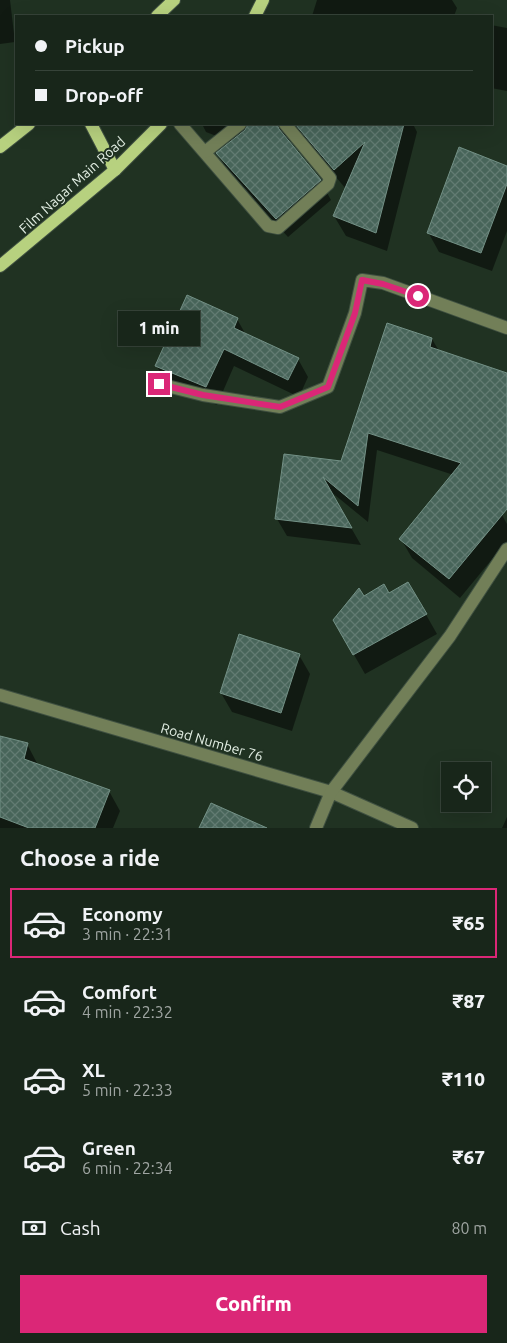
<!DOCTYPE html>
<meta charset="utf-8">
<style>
:root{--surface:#18261a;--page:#212e23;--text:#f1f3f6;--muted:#9fa5a2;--line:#364339;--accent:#db2777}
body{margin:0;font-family:Ubuntu,sans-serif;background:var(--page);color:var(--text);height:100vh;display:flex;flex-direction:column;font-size:19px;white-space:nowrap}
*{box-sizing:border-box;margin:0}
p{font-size:16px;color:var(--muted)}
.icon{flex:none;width:28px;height:28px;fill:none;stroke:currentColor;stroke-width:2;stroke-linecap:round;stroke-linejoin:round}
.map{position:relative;height:828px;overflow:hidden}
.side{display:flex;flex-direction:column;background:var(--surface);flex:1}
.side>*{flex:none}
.banner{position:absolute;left:15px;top:15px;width:478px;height:110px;border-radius:0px;box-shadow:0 5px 20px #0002,0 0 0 1px var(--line);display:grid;align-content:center;height:110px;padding:0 20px;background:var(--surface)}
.tools{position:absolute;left:441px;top:762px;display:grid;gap:10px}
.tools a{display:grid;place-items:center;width:50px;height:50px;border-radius:0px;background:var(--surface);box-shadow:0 5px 20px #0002,0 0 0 1px var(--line);font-size:25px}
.end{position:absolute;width:22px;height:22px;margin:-11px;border:6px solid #db2777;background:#fff;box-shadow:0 0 0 2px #fff}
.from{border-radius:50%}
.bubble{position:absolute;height:35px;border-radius:0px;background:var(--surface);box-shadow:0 5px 20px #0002,0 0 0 1px var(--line);font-size:16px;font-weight:800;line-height:35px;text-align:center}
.banner b{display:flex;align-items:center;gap:18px;height:48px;font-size:19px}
.banner b+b{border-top:1px solid var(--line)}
.banner i{width:12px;height:12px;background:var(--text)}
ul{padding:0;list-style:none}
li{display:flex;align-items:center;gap:15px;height:70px;margin:0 10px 8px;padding:0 10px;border:2px solid transparent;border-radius:0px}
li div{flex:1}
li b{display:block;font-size:19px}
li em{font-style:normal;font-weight:800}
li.on{border-color:var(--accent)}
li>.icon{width:45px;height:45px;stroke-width:1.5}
h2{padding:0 20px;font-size:22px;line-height:60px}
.pay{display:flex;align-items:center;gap:12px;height:55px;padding:0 20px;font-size:19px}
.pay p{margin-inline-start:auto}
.button{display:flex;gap:10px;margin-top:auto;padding:10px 20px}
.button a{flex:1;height:58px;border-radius:0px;background:var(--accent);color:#fff;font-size:20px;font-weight:800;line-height:58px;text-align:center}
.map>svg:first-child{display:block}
.shadow{fill:#0007}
.building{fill:url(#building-cross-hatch);stroke:#739186}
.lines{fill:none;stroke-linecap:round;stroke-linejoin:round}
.minor-casing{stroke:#3f5041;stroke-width:14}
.major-casing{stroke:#3f5041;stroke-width:14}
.minor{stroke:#727f58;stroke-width:12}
.major{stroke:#b7d17f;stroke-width:12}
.route{stroke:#db2777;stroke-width:6}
.labels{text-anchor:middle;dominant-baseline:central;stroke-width:4;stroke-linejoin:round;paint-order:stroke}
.street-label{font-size:14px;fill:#e2eee3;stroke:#203222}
</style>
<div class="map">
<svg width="507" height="828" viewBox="0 0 507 828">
<defs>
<pattern id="building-cross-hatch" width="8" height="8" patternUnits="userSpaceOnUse" patternTransform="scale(1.25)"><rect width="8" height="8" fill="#48655a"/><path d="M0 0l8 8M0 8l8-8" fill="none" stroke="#627b72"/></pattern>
</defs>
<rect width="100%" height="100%" fill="#203222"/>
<g class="shadow">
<path d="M0,0h10l5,42 -15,2z"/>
<path d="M317,0h135l5,8 -3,8h-142z"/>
<path d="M491,25l16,3v63l-16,-3z"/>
<path d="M202,124h211l4,8 -30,119 -41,-15 -12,-20 12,-27 -43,-51h-13l-2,5 32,37 11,20 -43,37 -59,-64 -11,-19 14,-12 -26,-10z"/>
<path d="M507,167v64l-15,40 -53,-19 -11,-20z"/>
<path d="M237,319l9,16 52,24 10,18 -9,20 -65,-31 -17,39 -50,-22 -11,-18z"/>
<path d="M432,339l7,12 68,23v121l-38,-15 -92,-30 -9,72 -38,-31 31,54 -74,-9 -10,-17 8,-64 57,7z"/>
<path d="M502,515l5,9v17l-47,57 -48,-40 -11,-19z"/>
<path d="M408,583l29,51 -72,40 -31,-54 30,-23 25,-2z"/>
<path d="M299,655l11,19 -18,57 -60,-19 -11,-19z"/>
<path d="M0,737l27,7 11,21 71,26 11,20 -7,17h-113z"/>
<path d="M507,817v11h-5z"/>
</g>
<g class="building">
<path d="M248,124h29l2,5 42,51 -45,39 -60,-66 29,-23z"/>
<path d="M295,124h109l-28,109 -43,-17 32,-74 -31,28z"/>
<path d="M459,147l48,19v18l-26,69 -54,-20z"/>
<path d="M187,295l51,23 -4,10 65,30 -11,22 -64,-31 -18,38 -51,-21z"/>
<path d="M387,323l45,15 -2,9 77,26v136l-58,70 -50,-40 62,-76 -93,-30 -10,73 -35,-29 29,51 -77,-9 9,-65 57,7z"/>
<path d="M408,582l19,32 -74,41 -20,-35 26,-32 5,8 20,-12 5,9z"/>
<path d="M239,634l61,20 -19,59 -61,-20z"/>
<path d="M0,736l28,7 -4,16 86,31 -15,38h-66l-29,-11z"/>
<path d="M211,803l56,25h-68z"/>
</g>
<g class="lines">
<g class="minor-casing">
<g id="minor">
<path d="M180,124l88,102 10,2 50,-44 2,-6 -45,-54"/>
<path d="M205,152l35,-28"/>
<path d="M159,384l44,11 77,12 48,-20 27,-74 7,-33 21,3 124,45"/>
<path d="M0,695l331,97 81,36"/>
<path d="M316,828l15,-36 119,-156 57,-87"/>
</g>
</g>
<g class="major-casing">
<g id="major">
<path d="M157,16l17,-16"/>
<path d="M255,16l8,-16"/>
<path d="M91,124l24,46"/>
<path d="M0,147l29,-23"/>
<path d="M0,266l115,-96 46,-46"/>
</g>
</g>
<use href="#minor" class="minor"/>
<use href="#major" class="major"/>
</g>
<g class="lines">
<path class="route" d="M159,384l44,11 77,12 48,-20 27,-74 7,-33 21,4 35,12"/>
</g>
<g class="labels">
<g class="street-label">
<text transform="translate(72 185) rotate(-42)">Film Nagar Main Road</text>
<text transform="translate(212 742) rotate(16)">Road Number 76</text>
</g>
</g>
</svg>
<div class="tools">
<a><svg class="icon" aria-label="locate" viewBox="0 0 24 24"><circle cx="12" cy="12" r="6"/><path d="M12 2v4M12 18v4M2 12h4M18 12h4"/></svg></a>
</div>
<i class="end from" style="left:418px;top:296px"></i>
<i class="end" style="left:159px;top:384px"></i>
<div class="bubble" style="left:118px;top:311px;width:82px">1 min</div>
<div class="banner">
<b><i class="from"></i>Pickup</b>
<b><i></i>Drop-off</b>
</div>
</div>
<section class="side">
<h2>Choose a ride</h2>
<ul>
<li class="on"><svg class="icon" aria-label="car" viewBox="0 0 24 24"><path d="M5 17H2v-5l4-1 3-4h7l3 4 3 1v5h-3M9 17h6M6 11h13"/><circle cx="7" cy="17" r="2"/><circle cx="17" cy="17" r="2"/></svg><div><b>Economy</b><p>3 min · 22:31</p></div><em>₹65</em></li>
<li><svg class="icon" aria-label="car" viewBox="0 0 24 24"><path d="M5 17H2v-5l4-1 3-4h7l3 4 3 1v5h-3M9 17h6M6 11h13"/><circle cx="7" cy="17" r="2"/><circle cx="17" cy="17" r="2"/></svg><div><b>Comfort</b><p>4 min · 22:32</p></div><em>₹87</em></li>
<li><svg class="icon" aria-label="car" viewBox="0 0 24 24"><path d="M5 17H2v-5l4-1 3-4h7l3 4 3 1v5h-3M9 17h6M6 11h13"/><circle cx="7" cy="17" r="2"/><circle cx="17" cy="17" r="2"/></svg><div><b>XL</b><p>5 min · 22:33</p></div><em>₹110</em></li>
<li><svg class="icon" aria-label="car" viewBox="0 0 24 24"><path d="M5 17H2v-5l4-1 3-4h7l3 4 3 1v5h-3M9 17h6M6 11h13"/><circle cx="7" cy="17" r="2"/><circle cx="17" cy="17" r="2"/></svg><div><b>Green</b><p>6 min · 22:34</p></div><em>₹67</em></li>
</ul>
<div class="pay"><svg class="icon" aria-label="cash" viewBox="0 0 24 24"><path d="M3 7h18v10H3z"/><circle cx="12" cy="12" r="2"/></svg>Cash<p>80 m</p></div>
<div class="button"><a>Confirm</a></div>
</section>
